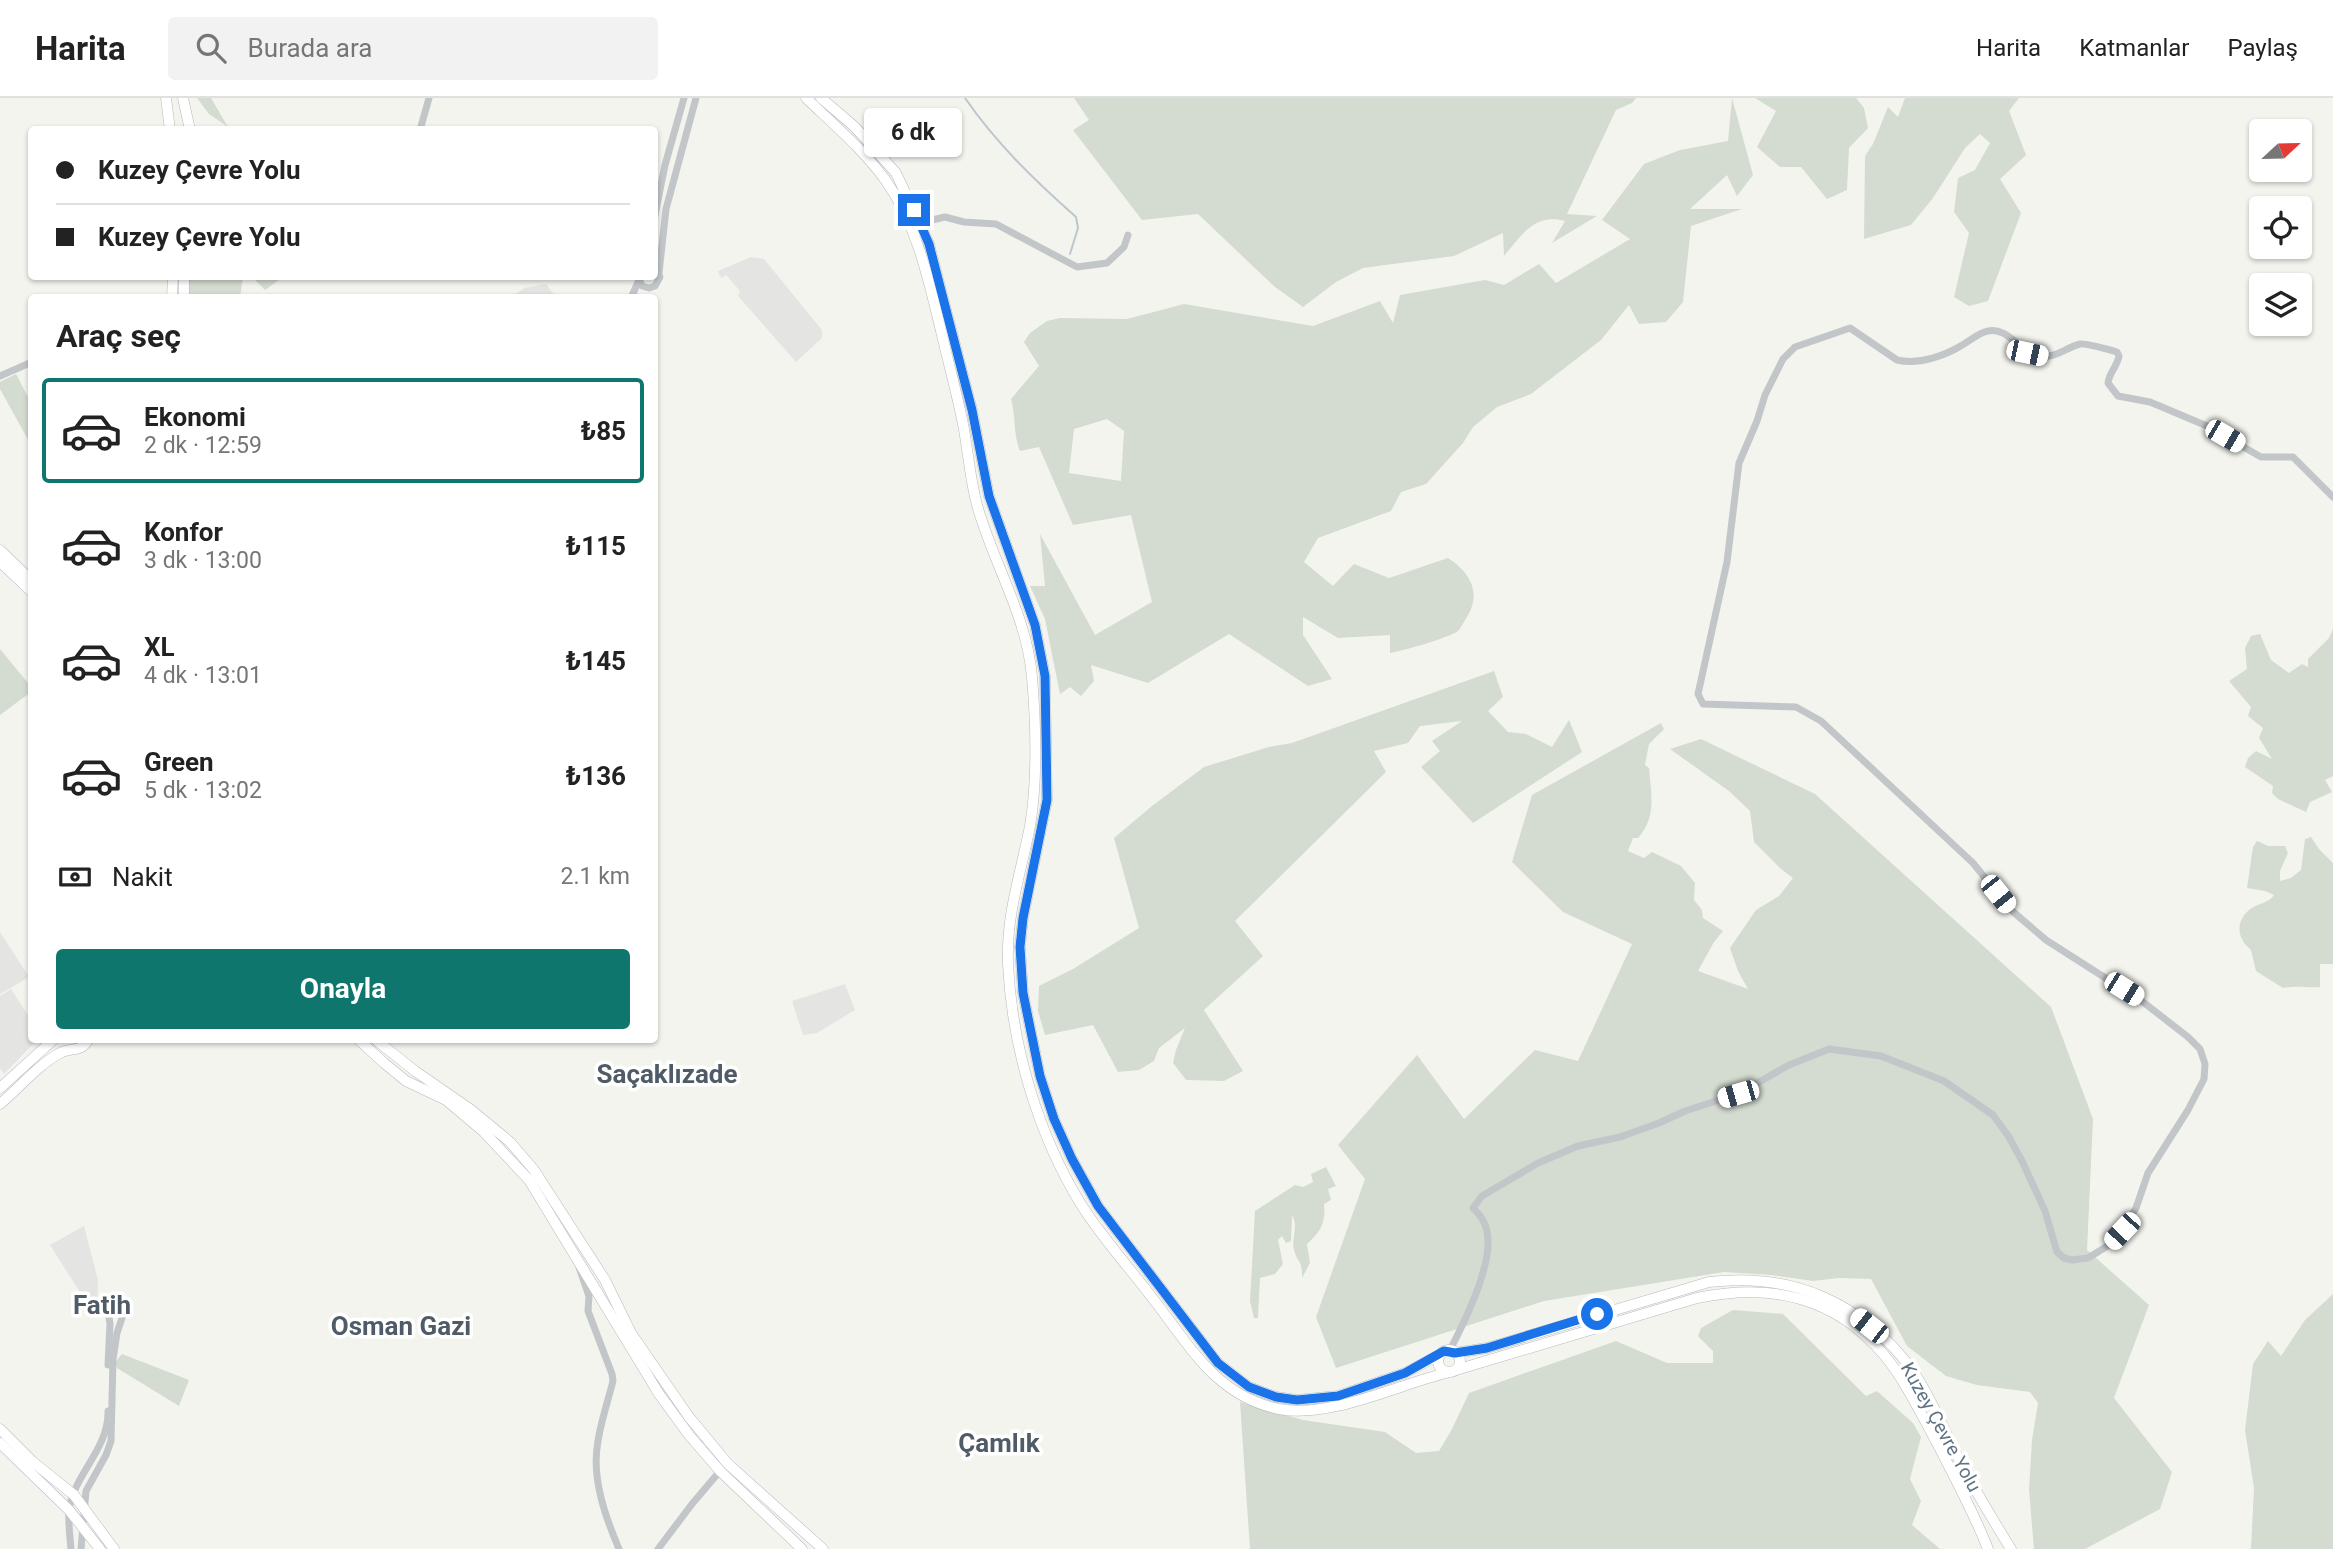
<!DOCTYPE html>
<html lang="tr">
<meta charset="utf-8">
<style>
:root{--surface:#fff;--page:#f2f2f2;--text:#222;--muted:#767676;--line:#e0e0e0;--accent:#0f766e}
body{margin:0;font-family:Roboto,sans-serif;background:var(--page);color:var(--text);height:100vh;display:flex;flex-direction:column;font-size:26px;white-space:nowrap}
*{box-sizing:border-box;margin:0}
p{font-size:23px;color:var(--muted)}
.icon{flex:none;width:38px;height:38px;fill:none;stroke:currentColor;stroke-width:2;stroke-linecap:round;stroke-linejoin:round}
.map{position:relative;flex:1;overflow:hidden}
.sheet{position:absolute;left:28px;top:196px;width:630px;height:749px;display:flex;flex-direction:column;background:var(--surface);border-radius:7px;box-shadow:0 2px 5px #0004}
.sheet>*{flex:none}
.banner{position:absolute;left:28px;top:28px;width:630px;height:154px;border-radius:7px;box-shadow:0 2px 5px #0004;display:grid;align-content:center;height:154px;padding:0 28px;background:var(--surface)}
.needle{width:46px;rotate:68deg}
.controls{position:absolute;left:2249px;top:21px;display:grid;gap:14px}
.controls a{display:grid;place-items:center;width:63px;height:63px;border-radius:7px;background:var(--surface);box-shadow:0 2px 5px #0004;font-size:35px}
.end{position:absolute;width:32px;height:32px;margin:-16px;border:9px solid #1a73e8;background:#fff;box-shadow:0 0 0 4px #fff}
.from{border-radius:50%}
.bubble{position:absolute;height:49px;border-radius:7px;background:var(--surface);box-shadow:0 2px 5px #0004;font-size:23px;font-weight:700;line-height:49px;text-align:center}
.car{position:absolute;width:21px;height:42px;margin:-21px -10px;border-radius:9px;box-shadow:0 0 5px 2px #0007;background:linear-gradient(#fff 24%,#345 0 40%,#fff 0 76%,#345 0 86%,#fff 0)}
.banner b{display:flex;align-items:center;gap:24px;height:66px;font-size:26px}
.banner b+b{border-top:2px solid var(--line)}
.banner i{width:18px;height:18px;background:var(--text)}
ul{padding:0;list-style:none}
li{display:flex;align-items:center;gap:21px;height:105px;margin:0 14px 10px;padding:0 14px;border:4px solid transparent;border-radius:7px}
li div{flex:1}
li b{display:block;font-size:26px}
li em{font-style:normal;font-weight:700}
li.selected{border-color:var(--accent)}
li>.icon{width:63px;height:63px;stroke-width:1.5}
h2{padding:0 28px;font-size:32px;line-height:84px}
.pay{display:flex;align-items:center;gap:18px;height:77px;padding:0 28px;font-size:26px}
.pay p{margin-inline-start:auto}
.cta{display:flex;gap:14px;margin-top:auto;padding:14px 28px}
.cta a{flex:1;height:80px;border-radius:7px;background:var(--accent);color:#fff;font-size:28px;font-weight:700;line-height:80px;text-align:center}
header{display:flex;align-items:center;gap:42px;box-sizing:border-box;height:98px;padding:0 35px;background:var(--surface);border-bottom:2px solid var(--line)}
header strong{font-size:33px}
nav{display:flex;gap:38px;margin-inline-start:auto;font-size:24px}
.search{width:490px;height:63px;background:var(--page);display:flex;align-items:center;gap:18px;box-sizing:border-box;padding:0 24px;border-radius:7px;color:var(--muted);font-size:26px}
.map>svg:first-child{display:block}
.built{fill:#e4e5e3}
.green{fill:#d4dbd0;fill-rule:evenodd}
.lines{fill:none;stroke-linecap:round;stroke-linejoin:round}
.stream{stroke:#bbc7cc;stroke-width:2}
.major-casing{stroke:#b5b9bd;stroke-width:11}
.minor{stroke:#c2c6c9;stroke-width:7}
.major{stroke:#fff;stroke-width:10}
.route{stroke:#1a73e8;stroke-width:9}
.labels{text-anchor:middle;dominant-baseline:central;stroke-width:7;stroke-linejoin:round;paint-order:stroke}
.street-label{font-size:19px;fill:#607383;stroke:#fff}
.district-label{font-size:26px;font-weight:bold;fill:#4f5c67;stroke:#fff}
</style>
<header>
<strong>Harita</strong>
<div class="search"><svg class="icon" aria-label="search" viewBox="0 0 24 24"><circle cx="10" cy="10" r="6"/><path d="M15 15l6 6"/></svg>Burada ara</div>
<nav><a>Harita</a><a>Katmanlar</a><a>Paylaş</a></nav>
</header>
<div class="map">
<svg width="2333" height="1451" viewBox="0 0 2333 1451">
<rect width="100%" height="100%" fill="#f4f4ef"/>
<g class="built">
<path d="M751,159l13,2 58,71v8l-26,24 -58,-66 2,-5 -14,-16 -4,3 -3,-3 -1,-4z"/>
<path d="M546,186l10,13h-44l12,-9z"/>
<path d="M0,834l29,45 -29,17z"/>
<path d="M845,886l10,26 -38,23 -14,2 -11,-34z"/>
<path d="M11,891l20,31 1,20h5l-33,34 -4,-6v-72z"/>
<path d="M84,1128l14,54 -1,39 -47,-74z"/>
</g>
<g class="green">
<path d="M197,0h14l17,29 -19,-13z"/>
<path d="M1074,0h562l-4,5 -16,7 -49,104 30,2 -45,27 13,-22c-31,-8 -43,14 -61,35l-1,-23 -49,23 -91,12 -27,14 -33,25 -28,-20 -77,-73 -56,6 -69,-90 16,-10z"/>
<path d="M1732,0l21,77 -16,21 -10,-21 -37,34h52l-51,17 -8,76 -17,20 -27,2 -10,-19 -28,35 -70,54 -34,13 -24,20 -10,16 -37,41 -25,8 -10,19 -73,27 -14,24 29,24 21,-22 35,14 59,-20c22,14 34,35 19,59 -3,4 -6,11 -9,14 -9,7 -56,20 -68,22v-18l-52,3 -35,-21v18l29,44 -24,7 -79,-52 -81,49 -57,-18 3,16 -13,15 -11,-9 -10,7 -15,-75 -15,-33h15l-5,-52 55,101 57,-33 -21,-87 -58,10 -34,-78 -19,4c-7,-17 -4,-34 -9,-52l28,-33 -15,-24 6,-9 17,-12 13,-3 67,1 57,-15 129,22 67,-25 13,22 7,-28 85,-15 19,5 35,-21 17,19 74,-44 -28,-19 42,-56 36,-14 48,-9zM1107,321l17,12 -3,50 -52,-8 5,-44z"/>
<path d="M1755,0h101l8,10 4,20 -19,20 -2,42 -20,9 -26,-32h-21l-23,-20 19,-36z"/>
<path d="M1905,0h114l-10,13 17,44 -26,24 21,34 -33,88 -19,5 -15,-9 15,-64 -15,-21 4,-34 17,-8 15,-27 -10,-9 -15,14 -32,50 -22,27 -47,14 1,-83 8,-12 15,-37 10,10z"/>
<path d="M189,179h54l-3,20 -51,1z"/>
<path d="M252,179h31l-18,13z"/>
<path d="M16,276l15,29v42l-31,-56v-7z"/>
<path d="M2333,531v147l-8,4 7,12 -22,10 -4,10 -28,-13 -6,-6 1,-7 -28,-19 3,-9 8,-7 16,8 -13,-21 4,-10 -15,-12 3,-9 -22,-26 18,-12 -2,-21 6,-12 9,-2 11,26 18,13 13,-9 6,3v-8l21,-21z"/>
<path d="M0,551l32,39 -1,4 -31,23z"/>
<path d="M1494,573l9,26 -15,14 20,21 18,2 26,13 17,-27 13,32 -109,71 -52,-56 19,-16 -8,-10 30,-20 -42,5 -12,17 -34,8 12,21 -151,149 28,35 -59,54 39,61 -19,10 -38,-1 -13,-17 3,-13 9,-22 -26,20 -5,13 -15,9 -21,2 -25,-47 -48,10 -7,-24 1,-25 34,-17 66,-41 -25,-90 38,-32 52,-39 65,-20 23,-4z"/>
<path d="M1661,625l3,6 -15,15 -4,21 4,3c2,26 8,49 -11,70h-5l-5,13 16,7 8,-6 29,14 14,17 -1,17 8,10 1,8 20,13 -9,11 -16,29 50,18 -10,-18 -8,-23 26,-38 23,-14 14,-18 -12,-9 -27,-27 -4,-31 -21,-20 -59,-42 31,-10 114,55 236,213 42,112 -6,131 62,55 -35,93 58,74 -12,37 -75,40h-51l-5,-59 3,-50 6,-37 -8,-11 -53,-7 -31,-9 -39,-30 -36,-67 -32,-1 -26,3 -42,-6 -47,-3 -180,29 -208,67 -20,-51 49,-138 -27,-34 79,-90 47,64 71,-69 43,11 54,-117 -69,-32 -51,-50 20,-67z"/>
<path d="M2311,739l8,12 14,14v101h-13v23c-13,1 -24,-2 -37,1l-27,-17 -5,-21c-14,-11 -16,-28 -2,-40 8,-7 19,-6 25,-15l-9,-4 -18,-3 6,-41 4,-6 11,5h17l3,7 -8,18v10l11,-3 10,-8 4,-31z"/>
<path d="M1326,1069l10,19 -8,3 3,11 -7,4c2,18 -3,28 -17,40l3,19 -8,15c1,-17 -5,-16 -8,-28 -3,-13 5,-23 -2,-35l-1,26 -5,2 -4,-7 -4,4 5,24 -8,10 -15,4 -2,40h-4l-4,-17 5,-90 40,-26 8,2 10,-5 -2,-8z"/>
<path d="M2333,1196v255h-82l3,-61 -9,-58 8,-66 15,-23 13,15 24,-36z"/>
<path d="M1733,1212l50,4 83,82 11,-5 36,32 8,14 -11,42 11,22 -9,24 28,24h-690l-10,-147 63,18 82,12 31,21 23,-2 13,-22 17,-36 147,-52 51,22h46v-12l-15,-15 3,-8z"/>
<path d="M122,1256l67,26 -10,26 -62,-38 -2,-6z"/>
</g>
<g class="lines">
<path class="stream" d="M965,0c31,45 69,82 111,119l2,11 -8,26"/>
<g class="major-casing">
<g id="major">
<path d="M166,0l4,32"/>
<path d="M183,0l7,32"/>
<path d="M806,0c27,26 58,52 80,83 32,45 43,102 56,154 7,30 15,59 21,89 5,26 7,55 14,81 16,58 50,111 55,172 4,48 6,101 -2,149 -9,47 -24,88 -22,138 4,83 30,171 74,242 22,34 51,66 75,98 35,46 62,93 122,105 50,10 118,-24 167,-36"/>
<path d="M821,0l34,29 41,46 33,71 43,166 17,86 46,129 10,51 2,124 -24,118 -3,29 3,46 17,83 14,43 18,40 26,47 120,157 31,24 27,10 21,3 41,-4 67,-23 34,-18"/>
<path d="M172,200l1,-22"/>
<path d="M184,200v-22"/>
<path d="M0,452l32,31"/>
<path d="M0,464l32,30"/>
<path d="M359,942l25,23 22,18 40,19 38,32 45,48 130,214 30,41 31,36 82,78"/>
<path d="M376,942l39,31 55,38 40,33 24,28 71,110 26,53 58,84 39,47 95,85"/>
<path d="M0,990l53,-48"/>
<path d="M0,1006c19,-16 38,-39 60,-51 11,-6 21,0 28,-13"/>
<circle cx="1449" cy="1263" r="11"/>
<path d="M1455,1255l32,-5 222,-66c84,-10 154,21 204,89 17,25 29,54 42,81 17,33 36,65 56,97"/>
<path d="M1456,1272l241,-72c74,-15 138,-2 188,58 21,26 36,58 52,87 18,35 37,70 51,106"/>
<path d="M0,1331l33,33 41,33 40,54"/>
<path d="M0,1345l69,67 31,39"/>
</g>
</g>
<g class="minor">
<path d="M420,32l9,-32"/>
<path d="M654,122l11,-55 19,-67"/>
<path d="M919,125l26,-6 19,5 32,2 81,43 30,-4 17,-16 4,-12"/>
<path d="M659,175l7,-64 30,-111"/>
<path d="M638,178l4,10 7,2 6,-2 5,-9 -6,-9"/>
<path d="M631,200l8,-18"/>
<path d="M0,278l32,-14"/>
<path d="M579,1169l10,29 -1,15 24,63 1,7c-5,20 -12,40 -15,60 -7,36 7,75 21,108"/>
<path d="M1450,1252c14,-27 39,-79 38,-109 0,-14 -5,-24 -15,-33l9,-12 56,-33 40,-17 42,-9 39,-14 26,-12 53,-17 51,-29 40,-16 52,7 63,25 49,34 16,22 13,24 23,50 12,41 7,6 8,2 16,-2 21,-13 13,-14 14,-23 12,-35 40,-63 16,-31 1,-15 -5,-15 -12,-12 -45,-35 -97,-62 -35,-30 -38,-47 -152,-142 -25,-14 -93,-3 -5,-10 29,-132 12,-99 18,-42 8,-26 18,-36 12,-12 55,-19 47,32c22,5 48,-4 67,-16 7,-4 16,-12 24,-13 21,-4 32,22 52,25 17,2 25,-8 40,-12 5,-1 31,6 37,8l2,4c-2,11 -10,17 -11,27l10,13 32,6 57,24 54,31h32l40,40"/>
<path d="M108,1267l2,-41 -2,-14"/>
<path d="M71,1451c-1,-12 -3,-27 -2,-39 5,-36 40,-61 39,-99"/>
<path d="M81,1451l5,-58 20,-36 5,-14 2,-82 4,-26 8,-24"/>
<path d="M658,1451l34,-45 28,-33"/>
</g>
<use href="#major" class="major"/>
</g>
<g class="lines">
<path class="route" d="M914,112l15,34 43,166 17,86 46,129 10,51 2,124 -24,118 -3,29 3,46 17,83 14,43 18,40 26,47 120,157 31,24 27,10 21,3 41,-4 67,-23 39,-22 11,2 32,-5 110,-34"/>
</g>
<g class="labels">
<g class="street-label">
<text transform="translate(1941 1329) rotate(61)">Kuzey Çevre Yolu</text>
</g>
<g class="district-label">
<text x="667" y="976">Saçaklızade</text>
<text x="102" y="1207">Fatih</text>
<text x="401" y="1228">Osman Gazi</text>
<text x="999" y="1345">Çamlık</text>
</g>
</g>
</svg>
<div class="controls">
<a><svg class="needle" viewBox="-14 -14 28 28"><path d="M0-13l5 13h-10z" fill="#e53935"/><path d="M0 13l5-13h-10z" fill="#767676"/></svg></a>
<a><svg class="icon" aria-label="locate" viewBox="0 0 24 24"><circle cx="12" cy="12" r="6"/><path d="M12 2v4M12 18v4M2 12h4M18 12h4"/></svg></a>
<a><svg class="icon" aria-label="layers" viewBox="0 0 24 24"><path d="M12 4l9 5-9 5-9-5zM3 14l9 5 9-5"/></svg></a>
</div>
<i class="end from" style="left:1597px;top:1216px"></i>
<i class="end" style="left:914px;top:112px"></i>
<div class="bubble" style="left:864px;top:10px;width:98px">6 dk</div>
<i class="car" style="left:2027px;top:255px;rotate:102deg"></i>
<i class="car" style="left:2225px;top:338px;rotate:120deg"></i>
<i class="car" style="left:1998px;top:796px;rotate:141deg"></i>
<i class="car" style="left:2124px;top:891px;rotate:122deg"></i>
<i class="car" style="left:1738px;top:996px;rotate:254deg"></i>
<i class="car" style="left:2122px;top:1133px;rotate:223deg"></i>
<i class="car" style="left:1869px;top:1228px;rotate:308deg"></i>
<div class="banner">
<b><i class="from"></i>Kuzey Çevre Yolu</b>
<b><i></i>Kuzey Çevre Yolu</b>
</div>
<section class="sheet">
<h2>Araç seç</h2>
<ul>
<li class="selected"><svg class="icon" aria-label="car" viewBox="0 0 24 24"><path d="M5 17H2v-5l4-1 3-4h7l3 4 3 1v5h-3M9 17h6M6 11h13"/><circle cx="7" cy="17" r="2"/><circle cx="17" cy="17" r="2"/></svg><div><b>Ekonomi</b><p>2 dk · 12:59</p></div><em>₺85</em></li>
<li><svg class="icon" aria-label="car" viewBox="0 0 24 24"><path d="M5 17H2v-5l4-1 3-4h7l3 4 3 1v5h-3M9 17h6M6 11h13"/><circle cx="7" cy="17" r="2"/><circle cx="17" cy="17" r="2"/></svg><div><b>Konfor</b><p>3 dk · 13:00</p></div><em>₺115</em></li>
<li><svg class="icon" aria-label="car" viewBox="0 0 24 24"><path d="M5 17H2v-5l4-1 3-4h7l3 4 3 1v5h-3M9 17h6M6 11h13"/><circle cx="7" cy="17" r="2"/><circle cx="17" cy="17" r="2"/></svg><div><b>XL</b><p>4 dk · 13:01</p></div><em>₺145</em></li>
<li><svg class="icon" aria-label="car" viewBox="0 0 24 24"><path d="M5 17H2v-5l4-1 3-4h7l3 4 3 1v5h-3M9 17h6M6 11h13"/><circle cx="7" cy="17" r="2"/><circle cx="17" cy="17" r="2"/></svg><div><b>Green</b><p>5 dk · 13:02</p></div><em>₺136</em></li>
</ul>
<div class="pay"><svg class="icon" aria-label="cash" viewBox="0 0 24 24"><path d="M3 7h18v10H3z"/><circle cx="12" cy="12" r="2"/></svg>Nakit<p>2.1 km</p></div>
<div class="cta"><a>Onayla</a></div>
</section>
</div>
